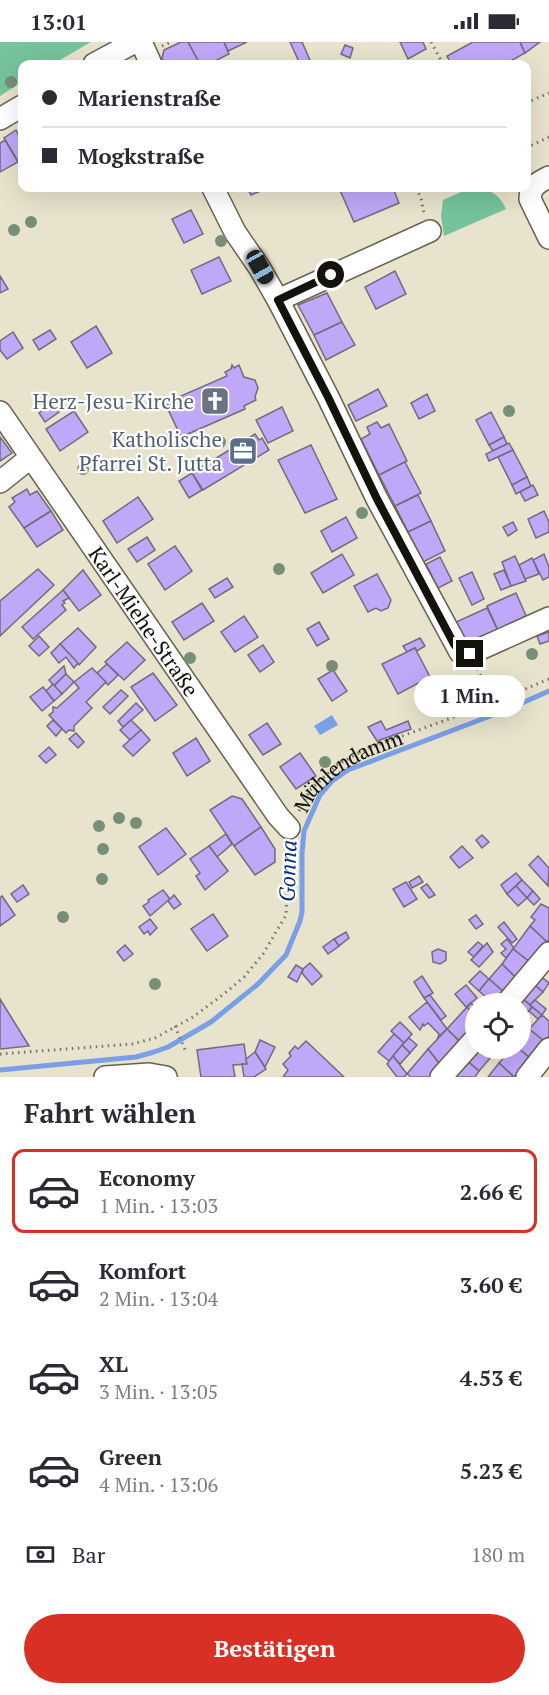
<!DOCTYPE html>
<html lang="de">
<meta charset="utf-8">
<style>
:root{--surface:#fff;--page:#f7f7f7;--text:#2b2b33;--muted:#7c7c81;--line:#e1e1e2;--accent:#d93025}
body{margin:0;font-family:"PT Serif",serif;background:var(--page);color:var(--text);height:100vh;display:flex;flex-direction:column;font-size:22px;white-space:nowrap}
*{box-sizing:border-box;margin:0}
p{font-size:20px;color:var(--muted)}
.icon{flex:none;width:33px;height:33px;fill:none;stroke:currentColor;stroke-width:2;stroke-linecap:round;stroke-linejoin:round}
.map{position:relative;height:1035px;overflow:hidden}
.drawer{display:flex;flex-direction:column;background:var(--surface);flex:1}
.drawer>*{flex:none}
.hud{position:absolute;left:18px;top:18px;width:513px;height:132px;border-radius:12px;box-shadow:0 6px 24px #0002;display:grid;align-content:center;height:132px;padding:0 24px;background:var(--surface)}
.buttons{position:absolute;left:465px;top:951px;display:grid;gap:12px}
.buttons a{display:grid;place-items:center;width:66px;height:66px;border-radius:50%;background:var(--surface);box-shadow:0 6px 24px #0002;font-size:30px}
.end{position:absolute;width:27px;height:27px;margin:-14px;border:8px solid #14130b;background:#fff;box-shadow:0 0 0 3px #fff}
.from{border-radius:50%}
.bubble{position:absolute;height:42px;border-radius:21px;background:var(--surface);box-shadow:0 6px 24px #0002;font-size:20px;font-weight:700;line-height:42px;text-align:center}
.car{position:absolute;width:18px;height:36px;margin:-18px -9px;border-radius:8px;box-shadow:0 0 4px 2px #0007;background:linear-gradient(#222 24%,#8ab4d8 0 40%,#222 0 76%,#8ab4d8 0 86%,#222 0)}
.hud b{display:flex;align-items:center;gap:21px;height:57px;font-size:22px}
.hud b+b{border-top:2px solid var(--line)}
.hud i{width:15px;height:15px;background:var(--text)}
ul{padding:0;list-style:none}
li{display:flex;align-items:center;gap:18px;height:84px;margin:0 12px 9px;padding:0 12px;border:3px solid transparent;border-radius:12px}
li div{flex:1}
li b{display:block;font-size:22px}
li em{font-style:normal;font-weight:700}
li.active{border-color:var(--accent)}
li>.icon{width:54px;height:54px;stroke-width:1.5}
h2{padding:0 24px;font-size:27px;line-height:72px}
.pay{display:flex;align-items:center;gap:15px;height:66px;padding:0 24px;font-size:22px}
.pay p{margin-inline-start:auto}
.cta{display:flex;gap:12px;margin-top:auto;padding:12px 24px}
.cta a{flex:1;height:69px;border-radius:36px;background:var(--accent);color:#fff;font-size:24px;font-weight:700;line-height:69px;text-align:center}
.status{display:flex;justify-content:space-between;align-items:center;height:42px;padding:0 30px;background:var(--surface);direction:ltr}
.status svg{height:16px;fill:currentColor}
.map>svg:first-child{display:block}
.green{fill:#75c39d}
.water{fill:#7a9fe7}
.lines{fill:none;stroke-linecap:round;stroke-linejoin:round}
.stream{stroke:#7a9fe7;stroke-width:5}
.building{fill:#bfa8f8;stroke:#706b7e;stroke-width:1.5}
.minor-casing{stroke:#66624e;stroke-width:24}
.path{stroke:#777465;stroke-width:3;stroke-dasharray:1.5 4.5;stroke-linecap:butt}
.minor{stroke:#fff;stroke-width:21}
.tree{fill:#788e79}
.route{stroke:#14130b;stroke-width:8}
.labels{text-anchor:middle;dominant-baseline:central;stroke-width:4.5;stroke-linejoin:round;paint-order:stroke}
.worship-label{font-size:21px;fill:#5b616d;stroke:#fff;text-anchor:end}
.service-label{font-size:21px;fill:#4e5e75;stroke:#fff;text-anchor:end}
.street-label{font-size:21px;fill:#14130b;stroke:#fff}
.water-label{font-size:22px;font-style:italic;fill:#0c2f80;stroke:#fff}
</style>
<div class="status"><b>13:01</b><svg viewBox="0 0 49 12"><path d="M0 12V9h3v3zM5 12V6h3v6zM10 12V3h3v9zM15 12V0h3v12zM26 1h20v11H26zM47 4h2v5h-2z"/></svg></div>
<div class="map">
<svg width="549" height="1035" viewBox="0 0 549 1035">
<rect width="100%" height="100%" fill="#e7e3cc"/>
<g class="green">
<path d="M0,0h91l-38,22h-31v18l-22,14z"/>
<path d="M470,146c18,0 28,4 36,21l-62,27 -3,-20 2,-16z"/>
</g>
<path class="water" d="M332,673l6,10 -18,10 -6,-9z"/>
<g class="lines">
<path class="stream" d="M0,1028l136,-13 18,-5 14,-5 43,-25 47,-38 28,-29 14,-34 2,-9v-58l2,-23 16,-36 12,-14 16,-11 158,-60 43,-19"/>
</g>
<g class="building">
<path d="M181,0h7l12,22h-35l-3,-6 2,-8z"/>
<path d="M188,0h36l5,12 -20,10h-9z"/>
<path d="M224,0h23l-19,9z"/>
<path d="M290,0h12l8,18 -10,4z"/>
<path d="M400,0h23l3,7 -18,10z"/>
<path d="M473,0h47l5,11 -20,11h-54l-4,-8z"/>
<path d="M520,0h20l-15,11z"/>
<path d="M345,3l8,3 -3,10 -9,-4z"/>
<path d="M16,88l3,6 3,-2v26l-3,3 -15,-25z"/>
<path d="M5,98l13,22 -18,10v-29z"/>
<path d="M247,146h21l-17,7z"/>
<path d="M339,146h54l6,15 -45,19z"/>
<path d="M191,168l12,24 -19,9 -12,-24z"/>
<path d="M219,215l12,24 -29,13 -11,-24z"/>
<path d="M395,229l11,23 -30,15 -11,-22z"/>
<path d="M0,234l8,13 -8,4z"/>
<path d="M327,251l15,29 -28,13 -16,-30z"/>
<path d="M342,280l13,23 -29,15 -12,-25z"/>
<path d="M96,284l16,27 -25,15 -16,-26z"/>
<path d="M50,288l6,9 -17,11 -6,-10z"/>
<path d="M13,290l10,16 -16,11 -7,-9v-9z"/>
<path d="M232,323l2,3 5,-3 5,12 11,3 3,8 -3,9 1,3 -12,6 1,3 -64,28 -15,-32 9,-4 -1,-2 53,-23 -2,-4 6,-3z"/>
<path d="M378,347l9,17 -31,15 -8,-16z"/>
<path d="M427,352l8,17 -16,8 -8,-16z"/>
<path d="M53,361l6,9 -14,10 -6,-9z"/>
<path d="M282,365l11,24 -25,12 -12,-23z"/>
<path d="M74,369l14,21 -28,19 -14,-22z"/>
<path d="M491,370l13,25 -15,8 -13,-25z"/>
<path d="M377,380l4,6 8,-4 18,37 -28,14 -18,-36 9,-5 -3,-7z"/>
<path d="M255,392l4,6 3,-2 7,12 -66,40 -11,-17z"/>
<path d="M0,395l12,16 -12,8z"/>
<path d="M504,395l3,7 -14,7 -4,-6z"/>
<path d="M509,401l4,7 -24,11 -3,-7z"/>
<path d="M311,403l26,54 -32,14 -27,-53z"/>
<path d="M513,408l14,27 -15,8 -14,-28z"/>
<path d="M405,420l16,31 -26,13 -16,-31z"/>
<path d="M192,431l10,17 -13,8 -10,-17z"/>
<path d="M527,435l4,9 -15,8 -4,-9z"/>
<path d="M533,443l5,10 -13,6 -5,-9z"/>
<path d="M27,447l3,6 7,-4 14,20 -27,17 -15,-21 6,-5 -3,-4z"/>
<path d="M418,453l13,26 -23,11 -13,-26z"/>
<path d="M138,455l15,22 -36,24 -14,-22z"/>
<path d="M51,469l12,19 -26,17 -13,-19z"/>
<path d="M544,469l5,11v10l-13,6 -8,-19z"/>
<path d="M346,475l11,21 -25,14 -11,-21z"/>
<path d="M431,479l14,30 -22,11 -15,-30z"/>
<path d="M513,480l4,8 -9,6 -5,-9z"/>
<path d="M147,495l8,13 -18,12 -9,-13z"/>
<path d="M175,504l17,25 -27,19 -17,-26z"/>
<path d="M342,512l12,21 -31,18 -12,-20z"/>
<path d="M544,512l5,13v10l-6,3 -10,-20z"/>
<path d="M515,514l11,25 -15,5 -9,-24z"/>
<path d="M440,515l12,24 -14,7 -12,-24z"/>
<path d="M532,516l7,16 -14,5 -6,-14z"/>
<path d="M38,527l16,16 -54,51v-35z"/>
<path d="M83,528l18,25 -22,16 -16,-21z"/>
<path d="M504,528l7,16 -10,4 -7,-16z"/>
<path d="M472,530l12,27 -12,6 -13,-27z"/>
<path d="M377,532l14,26 -3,8 -7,3 -5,-3 -8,4 -14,-26z"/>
<path d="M227,536l6,9 -18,11 -6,-9z"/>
<path d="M63,548l6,8 -6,3 2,2 -3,2 4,5 -33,29 -11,-12z"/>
<path d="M516,551l12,27 -29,13 -12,-27z"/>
<path d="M202,561l12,18 -30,19 -12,-18z"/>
<path d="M487,566l12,25 -23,11 -11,-3 -9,-19z"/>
<path d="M244,574l14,21 -23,15 -14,-20z"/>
<path d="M319,580l10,17 -12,7 -10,-17z"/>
<path d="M78,586l18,19 -17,18 -19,-21z"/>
<path d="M549,590v9l-9,3 -3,-8z"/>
<path d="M39,594l10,11 -10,9 -10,-10z"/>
<path d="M420,596l5,8 -8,5 -2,-3 -8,4 -4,-6z"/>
<path d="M127,600l18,18 -21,20 -19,-18z"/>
<path d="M60,602l18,19 -4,5 -8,-11 -7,6 -8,-10z"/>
<path d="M263,603l11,17 -14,10 -12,-17z"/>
<path d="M415,606l15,29 -32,17 -16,-30z"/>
<path d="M107,622l11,11 -10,10 -11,-12z"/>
<path d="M64,624l2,8 -12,12 -5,-6z"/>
<path d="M92,626l14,14 -20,20 6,6 -18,18v5l-5,-1 -3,3 -17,-18 4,-3v-5l4,1 22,-20 -5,-6z"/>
<path d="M333,628l14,21 -15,10 -14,-22z"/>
<path d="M153,631l24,32 -22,16 -24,-34z"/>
<path d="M66,632l8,8 -12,12 -8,-8z"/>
<path d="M53,642l9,10 -8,7 -8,-10z"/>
<path d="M43,645l11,14 -12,10 -12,-14z"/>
<path d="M121,648l7,6 -18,18 -7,-7z"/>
<path d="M136,661l7,7 -20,17 -5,-6z"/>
<path d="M53,678l9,9 -6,7 -9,-10z"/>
<path d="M131,678l10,10 -11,10 -10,-10z"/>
<path d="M381,679l5,9 22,-9 3,8 -34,12 -9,-14z"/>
<path d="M267,681l14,21 -18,11 -14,-20z"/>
<path d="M141,688l9,10 -17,16 -10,-10z"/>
<path d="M76,691l8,9 -6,6 -9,-9z"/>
<path d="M196,696l14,23 -23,15 -14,-23z"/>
<path d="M49,705l7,8 -10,8 -7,-7z"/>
<path d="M300,711l16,23 -20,13 -16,-22z"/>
<path d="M232,754l10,3 19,28 -27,19 -24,-36z"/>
<path d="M261,785l14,22v13l-20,13 -21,-29z"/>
<path d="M166,786l20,26 -28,21 -19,-28z"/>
<path d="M226,792l6,10 -15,13 -8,-11z"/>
<path d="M482,793l7,7 -7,6 -6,-8z"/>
<path d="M209,804l19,25 -23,19 -9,-14 4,-3 -10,-14z"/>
<path d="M462,804l11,12 -14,10 -9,-11z"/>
<path d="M538,814l11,12 -1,18 -19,-21z"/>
<path d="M516,831l6,7 -15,14 -6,-9z"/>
<path d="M419,834l4,6 -11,6 -3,-6z"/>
<path d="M522,838l11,11 -6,7 -11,-12z"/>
<path d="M406,840l11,17 -13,8 -11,-18z"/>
<path d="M427,842l8,11 -6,3 -8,-10z"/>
<path d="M23,843l6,9 -12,8 -6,-8z"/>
<path d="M516,844l11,12 -9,8 -11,-12z"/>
<path d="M163,848l7,9 -20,17 -7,-10 6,-4 -1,-2z"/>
<path d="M533,849l7,8 -6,6 -7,-7z"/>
<path d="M174,853l7,9 -7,5 -6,-8z"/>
<path d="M2,854l13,19 -15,11v-28z"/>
<path d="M541,862l8,4v32l-2,2 -17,-16 5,-6 -4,-3z"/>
<path d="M213,872l15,22 -21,15 -16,-22z"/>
<path d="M476,873l7,9 -7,5 -7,-9z"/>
<path d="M150,877l7,9 -7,7 -2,-4 -4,3 -5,-7z"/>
<path d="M504,880l13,17 -5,4 -14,-16z"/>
<path d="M530,884l17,16 -16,21 -18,-14z"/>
<path d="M346,890l3,6 -10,8 -5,-7z"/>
<path d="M334,897l5,7 -11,8 -5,-7z"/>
<path d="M507,897l7,9 -8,10 -5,-5 5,-4 -5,-5z"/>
<path d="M478,900l5,4 -9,11 -6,-5z"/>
<path d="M487,901l6,9 -14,15 -8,-7z"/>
<path d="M125,903l8,9 -9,7 -7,-9z"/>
<path d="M438,907l8,3v8l-6,4 -7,-2 -1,-10z"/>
<path d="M513,907l18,14 -13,17 -16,-16z"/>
<path d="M310,921l12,13 -10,9 -10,-12 1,-4z"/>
<path d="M502,922l16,16 -12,14 -17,-15z"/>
<path d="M296,923l7,4 -6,13 -9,-5z"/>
<path d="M480,929l9,8 -10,12 -10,-9z"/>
<path d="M539,933l10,8 -6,9 -11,-9z"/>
<path d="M422,934l11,17 -9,5 -10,-16z"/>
<path d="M489,937l17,15 -8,10h-11l-2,-2 3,-3 -9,-8z"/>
<path d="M532,941l11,9 -13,13 -10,-9z"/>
<path d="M466,943l11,13 -11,9 -11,-13z"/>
<path d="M430,953l16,21 -5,4 -17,-22z"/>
<path d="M520,954l12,11 -12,14v-17h-6z"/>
<path d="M0,957l29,47 -28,3 -1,-1z"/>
<path d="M535,958l11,9 -4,6 -12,-10z"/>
<path d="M427,960l20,27 -9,8 1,-3 -11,-11 -4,3 -1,-2 -3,6 -11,-13z"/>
<path d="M471,961l5,5v9l-9,-10z"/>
<path d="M467,965l9,10v13l-14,14 -15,-15z"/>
<path d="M532,965l10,8 -4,4 -9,-8z"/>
<path d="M542,973l7,6v15l-5,5 -15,-12z"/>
<path d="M400,980l12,12 -8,9 -13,-12z"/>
<path d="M447,987l15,15 -20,23 -14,-18z"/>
<path d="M529,987l15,12 -14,17 -12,-10h2l1,-14 3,2z"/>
<path d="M394,992l10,9 -15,18 -11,-9z"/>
<path d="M409,996l8,7 -7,8 -8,-8z"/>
<path d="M260,998l15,7 -10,20 -10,-15z"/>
<path d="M306,999l38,36h-61l5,-7 -5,-6 8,-8 -2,-3 6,-7 3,3z"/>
<path d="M244,1002l3,20 -14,1 2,12h-34l-4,-27z"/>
<path d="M402,1003l8,8 -10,11 -7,-8z"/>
<path d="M476,1006h5l10,9 -12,14 -13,-11z"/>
<path d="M513,1006h5l12,10 -16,19 -15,-14z"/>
<path d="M428,1007l14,18 -9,10h-22l-4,-3z"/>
<path d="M255,1010l11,17 -12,8h-10l-2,-13h5l-1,-5z"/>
<path d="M393,1014l14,18 -3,3h-7l-10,-13z"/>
<path d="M466,1018l13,11 -4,6h-25z"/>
<path d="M499,1021l15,14h-26z"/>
</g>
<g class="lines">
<g class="minor-casing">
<g id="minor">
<path d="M141,0l10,22"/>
<path d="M94,22l41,-22"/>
<path d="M0,77l22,-13"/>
<path d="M549,135c-10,5 -19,9 -19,22l19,39"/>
<path d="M213,146l22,44 24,35 19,33 50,97 49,102 83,153 9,2 80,-36"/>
<path d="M278,258l152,-69"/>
<path id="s2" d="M0,370l278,404 11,12"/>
<path d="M0,440l30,-24"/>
<path d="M506,962l43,-51"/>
<path d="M105,1035l44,-3 17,3"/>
<path d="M441,1035l35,-39"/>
<path d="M527,1035l22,-28"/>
</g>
</g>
<g class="path">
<path d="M431,0l12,22"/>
<path d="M162,4l9,-4"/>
<path d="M432,22l9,-4"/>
<path d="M526,61l23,-10"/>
<path d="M526,106l23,-11"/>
<path d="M416,146l5,10 3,16"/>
<path d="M477,627l18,33"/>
<path id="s1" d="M299,769l11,-21 27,-25 27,-15 131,-48 54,-23"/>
<path d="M175,984l11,26"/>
<path d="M0,1012l132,-10 23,-6 38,-21 32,-24 19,-16 19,-23 23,-39 3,-70"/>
</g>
<use href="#minor" class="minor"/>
</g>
<g class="tree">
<circle cx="11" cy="40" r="6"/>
<circle cx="31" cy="180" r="6"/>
<circle cx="14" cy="188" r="6"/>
<circle cx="221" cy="199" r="6"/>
<circle cx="509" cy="369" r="6"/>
<circle cx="220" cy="400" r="6"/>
<circle cx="83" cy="427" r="6"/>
<circle cx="362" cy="471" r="6"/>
<circle cx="279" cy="527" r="6"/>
<circle cx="532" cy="612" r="6"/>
<circle cx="190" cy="616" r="6"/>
<circle cx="332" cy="624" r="6"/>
<circle cx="325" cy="720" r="6"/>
<circle cx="119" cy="776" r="6"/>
<circle cx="136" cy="781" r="6"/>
<circle cx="99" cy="784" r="6"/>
<circle cx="103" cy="807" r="6"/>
<circle cx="102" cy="837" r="6"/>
<circle cx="63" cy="875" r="6"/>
<circle cx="155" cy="942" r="6"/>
</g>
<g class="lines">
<path class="route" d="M331,233l-53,25 50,97 49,102 77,145 6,8 10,2"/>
</g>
<defs>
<g id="church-square" transform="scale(1.5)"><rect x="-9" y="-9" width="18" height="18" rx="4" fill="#6b7280" stroke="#fff"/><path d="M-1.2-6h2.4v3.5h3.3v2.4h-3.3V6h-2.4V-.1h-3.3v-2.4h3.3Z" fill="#fff"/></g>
<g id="office-square" transform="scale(1.5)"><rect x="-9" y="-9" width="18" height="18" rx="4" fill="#5c6f8a" stroke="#fff"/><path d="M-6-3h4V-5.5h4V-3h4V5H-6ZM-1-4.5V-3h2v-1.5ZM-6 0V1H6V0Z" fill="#fff"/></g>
</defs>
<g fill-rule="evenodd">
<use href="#church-square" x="215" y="359"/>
<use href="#office-square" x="243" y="409"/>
</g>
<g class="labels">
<g class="worship-label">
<text x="194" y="359">Herz-Jesu-Kirche</text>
</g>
<g class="service-label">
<text x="222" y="397">Katholische<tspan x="222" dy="24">Pfarrei St. Jutta</tspan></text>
</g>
<g class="street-label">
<text stroke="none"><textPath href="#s2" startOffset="254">Karl-Miehe-Straße</textPath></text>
<text stroke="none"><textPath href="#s1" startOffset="66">Mühlendamm</textPath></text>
</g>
<g class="water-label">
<text transform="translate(287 829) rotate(-88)">Gonna</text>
</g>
</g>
</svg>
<div class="buttons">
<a><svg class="icon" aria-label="locate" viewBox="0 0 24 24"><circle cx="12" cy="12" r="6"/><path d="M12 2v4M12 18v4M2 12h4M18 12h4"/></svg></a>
</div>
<i class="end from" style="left:331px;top:233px"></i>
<i class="end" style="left:470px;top:612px"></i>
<div class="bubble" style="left:414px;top:633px;width:111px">1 Min.</div>
<i class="car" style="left:260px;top:225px;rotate:151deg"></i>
<div class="hud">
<b><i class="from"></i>Marienstraße</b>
<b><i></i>Mogkstraße</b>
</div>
</div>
<section class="drawer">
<h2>Fahrt wählen</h2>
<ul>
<li class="active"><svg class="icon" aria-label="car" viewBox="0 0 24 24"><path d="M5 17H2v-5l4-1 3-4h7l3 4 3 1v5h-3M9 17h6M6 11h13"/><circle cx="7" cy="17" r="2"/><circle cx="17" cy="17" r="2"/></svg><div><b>Economy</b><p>1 Min. · 13:03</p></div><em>2.66 €</em></li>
<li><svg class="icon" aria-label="car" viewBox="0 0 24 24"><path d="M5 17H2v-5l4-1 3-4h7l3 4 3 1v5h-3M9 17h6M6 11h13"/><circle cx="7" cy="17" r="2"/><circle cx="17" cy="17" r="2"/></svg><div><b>Komfort</b><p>2 Min. · 13:04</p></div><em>3.60 €</em></li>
<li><svg class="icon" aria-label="car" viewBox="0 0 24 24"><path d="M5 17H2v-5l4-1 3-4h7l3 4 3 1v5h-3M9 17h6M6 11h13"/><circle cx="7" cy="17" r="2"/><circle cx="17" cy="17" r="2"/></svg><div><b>XL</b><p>3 Min. · 13:05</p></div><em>4.53 €</em></li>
<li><svg class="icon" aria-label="car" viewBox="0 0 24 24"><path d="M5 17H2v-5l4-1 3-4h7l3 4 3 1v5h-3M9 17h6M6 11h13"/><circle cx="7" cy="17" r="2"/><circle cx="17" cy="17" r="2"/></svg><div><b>Green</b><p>4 Min. · 13:06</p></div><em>5.23 €</em></li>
</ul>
<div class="pay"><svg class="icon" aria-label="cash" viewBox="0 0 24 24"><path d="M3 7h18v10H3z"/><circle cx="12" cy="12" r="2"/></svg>Bar<p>180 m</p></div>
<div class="cta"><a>Bestätigen</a></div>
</section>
